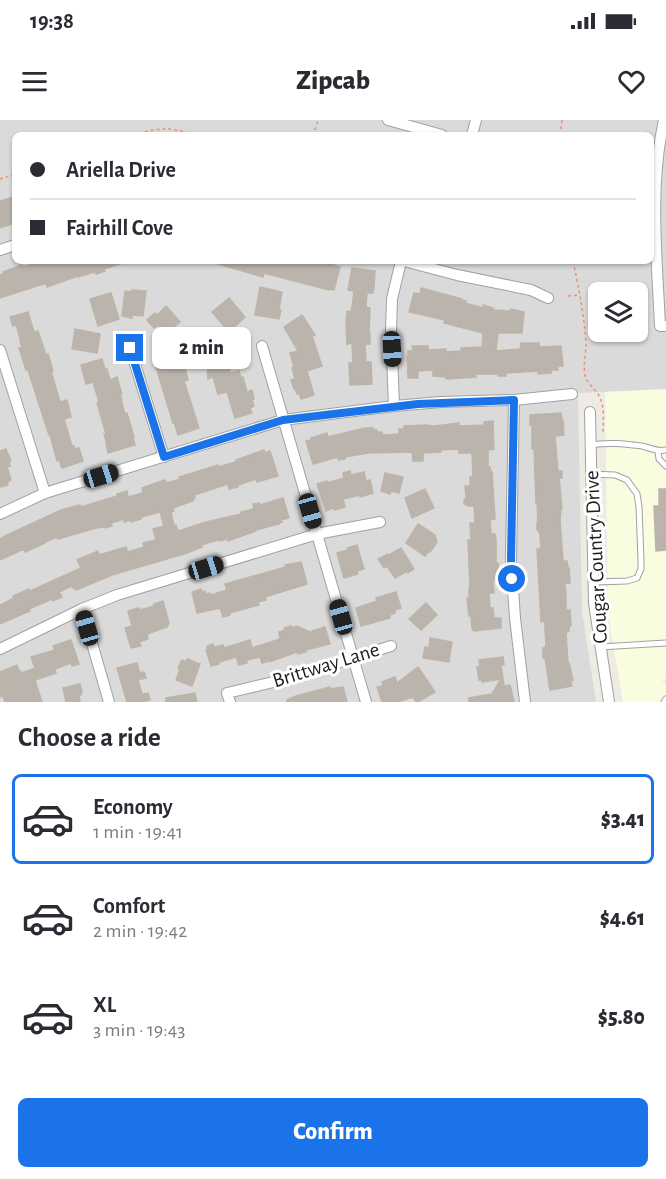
<!DOCTYPE html>
<meta charset="utf-8">
<style>
:root{--surface:#fff;--page:#f2f2f3;--text:#2b2b33;--muted:#7c7c81;--line:#e1e1e2;--accent:#1a73e8}
body{margin:0;font-family:"Alegreya Sans",sans-serif;background:var(--page);color:var(--text);height:100vh;display:flex;flex-direction:column;font-size:22px;white-space:nowrap}
*{box-sizing:border-box;margin:0}
p{font-size:20px;color:var(--muted)}
.icon{flex:none;width:33px;height:33px;fill:none;stroke:currentColor;stroke-width:2;stroke-linecap:round;stroke-linejoin:round}
.map{position:relative;height:582px;overflow:hidden}
.side{display:flex;flex-direction:column;background:var(--surface);flex:1}
.side>*{flex:none}
.hud{position:absolute;left:12px;top:12px;width:642px;height:132px;border-radius:9px;box-shadow:0 2px 4px #0004;display:grid;align-content:center;height:132px;padding:0 18px;background:var(--surface)}
.tools{position:absolute;left:588px;top:162px;display:grid;gap:12px}
.tools a{display:grid;place-items:center;width:60px;height:60px;border-radius:9px;background:var(--surface);box-shadow:0 2px 4px #0004;font-size:30px}
.end{position:absolute;width:27px;height:27px;margin:-14px;border:8px solid #1a73e8;background:#fff;box-shadow:0 0 0 3px #fff}
.from{border-radius:50%}
.bubble{position:absolute;height:42px;border-radius:9px;background:var(--surface);box-shadow:0 2px 4px #0004;font-size:20px;font-weight:800;line-height:42px;text-align:center}
.car{position:absolute;width:18px;height:36px;margin:-18px -9px;border-radius:8px;box-shadow:0 0 4px 2px #0007;background:linear-gradient(#222 24%,#8ab4d8 0 40%,#222 0 76%,#8ab4d8 0 86%,#222 0)}
.hud b{display:flex;align-items:center;gap:21px;height:57px;font-size:22px}
.hud b+b{border-top:2px solid var(--line)}
.hud i{width:15px;height:15px;background:var(--text)}
ul{padding:0;list-style:none}
li{display:flex;align-items:center;gap:18px;height:90px;margin:0 12px 9px;padding:0 6px;border:3px solid transparent;border-radius:9px}
li div{flex:1}
li b{display:block;font-size:22px}
li em{font-style:normal;font-weight:800}
li.active{border-color:var(--accent)}
li>.icon{width:54px;height:54px;stroke-width:1.5}
h2{padding:0 18px;font-size:27px;line-height:72px}
.primary-button{display:flex;gap:12px;margin-top:auto;padding:12px 18px}
.primary-button a{flex:1;height:69px;border-radius:9px;background:var(--accent);color:#fff;font-size:24px;font-weight:800;line-height:69px;text-align:center}
.status{display:flex;justify-content:space-between;align-items:center;height:42px;padding:0 30px;background:var(--surface);direction:ltr}
.status svg{height:16px;fill:currentColor}
header{display:flex;justify-content:space-between;align-items:center;height:78px;padding:0 18px;background:var(--surface);font-size:27px;font-weight:800}
.map>svg:first-child{display:block}
.residential{fill:#dbdada;fill-rule:evenodd}
.education{fill:#f9fcde}
.building{fill:#bab4ad;stroke:#beb4a7;stroke-width:1.5}
.lines{fill:none;stroke-linecap:round;stroke-linejoin:round}
.service-casing{stroke:#a1a1a1;stroke-width:7}
.minor-casing{stroke:#a1a1a1;stroke-width:12}
.path{stroke:#ee8f74;stroke-width:1.5;stroke-dasharray:3 3;stroke-linecap:butt}
.service{stroke:#fff;stroke-width:5}
.minor{stroke:#fff;stroke-width:10}
.route{stroke:#1a73e8;stroke-width:8}
.labels{text-anchor:middle;dominant-baseline:central;stroke-width:6;stroke-linejoin:round;paint-order:stroke}
.street-label{font-size:21px;fill:#1d1d1d;stroke:#fff}
</style>
<div class="status"><b>19:38</b><svg viewBox="0 0 49 12"><path d="M0 12V9h3v3zM5 12V6h3v6zM10 12V3h3v9zM15 12V0h3v12zM26 1h20v11H26zM47 4h2v5h-2z"/></svg></div>
<header><svg class="icon" aria-label="menu" viewBox="0 0 24 24"><path d="M4 6h16M4 12h16M4 18h16"/></svg>Zipcab<svg class="icon" aria-label="heart" viewBox="0 0 24 24"><path d="M12 20l-8-8c-3-5 5-10 8-4 3-6 11-1 8 4z"/></svg></header>
<div class="map">
<svg width="666" height="582" viewBox="0 0 666 582">
<rect width="100%" height="100%" fill="#edebe4"/>
<path class="residential" d="M0,0h666v269l-88,4 4,218 14,91h-596zM15,15h636v126h-636zM598,172h40v40h-40z"/>
<path class="education" d="M666,269v289l-4,4 4,1v19h-43l-15,-87 -3,-223z"/>
<g class="building">
<path d="M13,77l2,7v19l-15,5v-27z"/>
<path d="M45,141h80v1l-21,7 1,2 -9,3 -1,-2 -17,5v-1l-31,11 -1,-3 -6,1 -40,13v-23l3,-1v-2l19,-7 1,2z"/>
<path d="M216,141h106l18,6 -6,23 -5,-1v1l-65,-17 -1,4 -48,-14z"/>
<path d="M352,148l23,3 -1,17 -1,5h-6l-1,14 4,1 -1,26h1v10h-5l1,18h5l1,22 -22,1 -1,-22h4l-1,-20 -5,1 -1,-22 1,-11 4,1 1,-5 2,-16 -6,-1z"/>
<path d="M260,167l22,5 -3,18h2l-2,9 -24,-4z"/>
<path d="M421,168l41,11 -1,1 5,1 -1,2 18,5v-3l10,3v2l17,1 1,-2 13,3 -2,21h-24l-2,18 24,-2 1,-6h18v4l22,-1 2,20 -6,1 1,3h-7v3l-13,1v-3l-32,2v3h-8v-2h-23l1,3 -30,2v-2l-13,-1v-6l-15,1v7h-10l-1,-22h1v-5h5l-1,-5h16v4l18,-1v3l15,-1v-3l21,-1 1,-14 -39,-10 1,-3 -36,-8 5,-19 6,1z"/>
<path d="M132,170l14,1 -3,25 -11,-1v3l-10,-2 3,-25 7,1z"/>
<path d="M111,173l8,26 -21,7 -8,-27z"/>
<path d="M229,178l16,19 -16,15 -17,-20z"/>
<path d="M166,186l14,16 -6,5 12,36 -2,1 4,16 -4,1 15,47 -21,7 -4,-13 -1,1 -17,-56 8,-3 -5,-14 3,-1 -3,-7 11,-3 -12,-14 -4,3 -7,-8 8,-7 2,2z"/>
<path d="M28,192l6,20 4,-1 8,24 2,-1 5,17h-2l9,31 7,-2 4,17 -7,2 8,27h2l1,3 4,-1 4,13 -21,7 -3,-8 -2,1 -7,-26h-1l-21,-65h-2l-7,-22 3,-1 -2,-5h1l-4,-14 -1,-3 -3,1 -3,-9z"/>
<path d="M302,195l13,20 -3,1 10,30 -15,5 7,24 -13,4 -2,-6 -2,1 -2,-5h-1l-3,-9 4,-1 -3,-11 2,-1 -4,-14 8,-2 -14,-24z"/>
<path d="M75,209l25,5 -3,19 -25,-4z"/>
<path d="M219,221h10l1,32 9,-2 2,7 2,-1 4,15 5,-2 2,9h-2l2,7 -4,2 2,5 -17,5 -8,-26 -9,2 -5,-17 -5,2 -2,-34h13z"/>
<path d="M102,239l3,10h2l3,11 7,-3 5,17 -2,1 2,5h-1l4,14 2,-1 7,24h-1l2,8 -27,8 -2,-9h1l-3,-10h2l-9,-31 2,-1 -6,-20 -7,2 -5,-19z"/>
<path d="M561,293l1,7h1l1,15 -9,1 3,35h4v7h-3l3,31h-1l-1,11 3,41h4l1,7h1l1,15h-5l1,12v15h4l1,16h-2v5l-3,2 2,30h1l4,17h-2l1,6 -22,4 -5,-32h-2v-10h2l1,-4 -1,-15v-8l-4,1 -4,-73h4l-1,-14 -2,-5h-1v-8h1l-1,-19h-1l-2,-54h-2v-24h-2v-10z"/>
<path d="M493,301l1,28 -6,1v17h2l1,5h1l3,47 -5,1 1,14h4l1,5v24h2l1,17 -6,1 1,12h-5l1,15h3l1,10h7v10l-27,3 -2,-2 -1,-13h-2l-2,-18h2v-10l1,-1 -2,-47h3l-1,-17h5l-1,-17h-6l-4,-2v-4l2,-2 -1,-12h5v-9h3l-1,-24h-13v-4l-18,1v2l-18,1v8h-10l-1,-9 -44,1 -23,4v2l-7,1v-3l-25,7 -7,-23 5,-1v-2l16,-5 1,4 37,-9h8v2h4v2h5v3l17,-1v-5h5v-3l22,-1 8,1 25,-3v3l25,-1v-3z"/>
<path d="M6,329l5,12 -2,1 1,4 -3,1 4,13 -4,2 1,3 -8,2v-36z"/>
<path d="M264,330l1,3 5,-2 8,25 -21,6 -1,-3 -18,6v2l-9,2 -1,-5 -34,11 1,2 -2,4 -20,7 1,3 -3,1 3,14 2,-1 2,6 28,-9 35,-8v-2l13,-3 -1,-5 6,-1 1,2 23,-7 6,20 -8,2 1,2 -3,1v1l-23,6v1l-28,10v-2l-9,2 -1,-1 -17,5 1,2 -15,6 -75,22 -36,15 -2,-3 -1,1 -1,-2 -13,6 3,5 -9,4 -1,-2 -23,10 1,2 -30,13v-19l14,-7 -1,-2 16,-7 1,2 51,-23 -4,-8 21,-9 1,4 27,-8 2,5 16,-5 -1,-4 13,-3 -3,-11 11,-3 -4,-14 -19,5v2l-10,3v-2l-7,2v-3l-13,4 1,3 -7,2 -1,-1 -8,1 -38,11 -1,-2 -12,5v1l-20,9 -1,-3 -24,11v-21l5,-3 56,-26 19,-5 1,2 36,-11v-2l10,-3 1,6 15,-4 -1,-5 14,-5 9,-3 2,3 13,-4 -1,-2 39,-12v2l18,-5v-2z"/>
<path d="M350,351l1,4 13,-3 2,9 4,-1 3,13 -13,4v-2l-17,4 2,8 -10,3 -1,-2 -8,3 -9,-27 10,-3v2l17,-5 -1,-5z"/>
<path d="M385,353l18,4 -4,16 -8,-2 -1,3 -9,-3z"/>
<path d="M425,369l9,19 -22,10 -7,-20z"/>
<path d="M659,369h7v61l-10,1 -2,-45h5z"/>
<path d="M418,404l17,11 2,7 -7,10h-2l-3,4 -19,-13z"/>
<path d="M357,425l7,24 -7,2 1,3 -14,4 -7,-25 10,-3v-2z"/>
<path d="M401,428l13,21 -6,4 -1,-2 -12,7 -8,-12 -3,2 -6,-9 10,-5 1,1z"/>
<path d="M301,442l6,22 -42,13 1,3 -8,2 1,3 -30,8 1,2 -7,2 -3,-9 -23,5 -5,-21 9,-3 1,3 3,-1 1,3 4,-1 1,2 16,-5 -2,-6 61,-17 -1,-2z"/>
<path d="M396,472l5,16 -6,2v3l-5,2v3l-29,8 -5,-18 21,-7 -1,-3z"/>
<path d="M163,481l6,22 -2,4 -20,7 1,5 -9,3 2,4 -10,2 -6,-20 7,-2 -4,-15 11,-3 1,2 14,-4v-2z"/>
<path d="M426,483l11,12 -16,15 -12,-11z"/>
<path d="M291,506v2l6,-2 15,7v-2l13,-4 5,17 -24,6v2l-8,2 -1,-2 -25,9v-1l-10,3 -2,-6 -13,3v3l-8,2 -3,-8 -17,5v2l-8,2 -5,-16h2l-1,-4 6,-2 1,3 9,-2 1,3 26,-8 2,8 28,-9 -1,-7 6,-2 -1,-2z"/>
<path d="M430,518l22,4 -3,20 -26,-4 2,-11 4,1z"/>
<path d="M71,520l8,24 -7,2 -1,-3 -16,6 1,4 -21,7 7,22h-37l-2,-6 -3,1v-25l17,-7 2,6h2l1,2 13,-5 -4,-11 24,-7 -2,-4z"/>
<path d="M503,537l1,8h-3l3,21 6,-1 4,17h-45v-4l23,-4 9,-15 -19,3v-2h-3l-2,-13 3,-1 -1,-6z"/>
<path d="M187,539l13,5 -8,22 -16,-6 4,-11 -2,-1 4,-8 4,2z"/>
<path d="M137,543l3,10 4,-1 2,6 -8,2 4,14 6,-1 2,7 -9,2h-14l-10,-34z"/>
<path d="M418,547l17,25 -17,10h-2l-3,-5 -15,5h-16l-5,-15 6,-1 -1,-4 13,-5 2,6z"/>
<path d="M80,564l2,8 -1,1v2h-2l1,6 -14,1 -3,-14z"/>
<path d="M330,567v2l13,-2 4,15h-60v-2l9,-4z"/>
<path d="M195,573l2,9h-31v-4z"/>
</g>
<g class="lines">
<g class="service-casing">
<g id="service">
<path d="M591,325c18,-3 34,-1 51,1 10,2 13,6 24,4"/>
<path d="M658,332l1,7 7,7"/>
<path d="M591,354l24,1 12,5 10,14 2,13 2,53v9l-4,9 -10,3 -33,1"/>
<path d="M600,527l66,-4"/>
<path d="M664,582l2,-3"/>
</g>
</g>
<g class="minor-casing">
<g id="minor">
<path d="M388,0l54,15"/>
<path d="M664,0c-15,67 -7,138 -4,206h6"/>
<path d="M472,15l4,-15"/>
<path d="M0,130l15,-5"/>
<path d="M404,141l53,14 74,15 17,8"/>
<path d="M262,226l104,356"/>
<path d="M130,228l34,109"/>
<path d="M0,230l45,143"/>
<path d="M514,280l-3,159 4,59 10,84"/>
<path d="M394,286l-3,-76 1,-31 9,-38"/>
<path d="M590,292l4,191 15,99"/>
<path d="M0,394l45,-21 238,-73 111,-14 47,-4 73,-2 58,-6"/>
<path d="M82,489l27,93"/>
<path d="M0,529l82,-40 35,-14 200,-61 63,-12"/>
<path d="M230,582l-3,-9 63,-15 101,-32"/>
</g>
</g>
<g class="path">
<path d="M133,15c29,-8 35,-8 64,0"/>
<path d="M312,15l2,-2 4,-13"/>
<path d="M560,15l2,-15"/>
<path d="M0,59l15,-5"/>
<path d="M573,141c6,28 11,53 13,82 0,10 -3,22 -1,32 2,10 12,14 15,23 5,10 3,25 3,36"/>
<path d="M568,176l12,-1"/>
</g>
<use href="#service" class="service"/>
<use href="#minor" class="minor"/>
</g>
<g class="lines">
<path class="route" d="M130,228l34,109 119,-37 135,-16 96,-4 -3,159 1,20"/>
</g>
<g class="labels">
<g class="street-label">
<text transform="translate(596 437) rotate(-93)">Cougar Country Drive</text>
<text transform="translate(326 545) rotate(-17)">Brittway Lane</text>
</g>
</g>
</svg>
<div class="tools">
<a><svg class="icon" aria-label="layers" viewBox="0 0 24 24"><path d="M12 4l9 5-9 5-9-5zM3 14l9 5 9-5"/></svg></a>
</div>
<i class="end from" style="left:512px;top:459px"></i>
<i class="end" style="left:130px;top:228px"></i>
<div class="bubble" style="left:152px;top:207px;width:99px">2 min</div>
<i class="car" style="left:392px;top:229px;rotate:177deg"></i>
<i class="car" style="left:101px;top:356px;rotate:73deg"></i>
<i class="car" style="left:310px;top:391px;rotate:164deg"></i>
<i class="car" style="left:206px;top:448px;rotate:73deg"></i>
<i class="car" style="left:341px;top:497px;rotate:344deg"></i>
<i class="car" style="left:87px;top:508px;rotate:344deg"></i>
<div class="hud">
<b><i class="from"></i>Ariella Drive</b>
<b><i></i>Fairhill Cove</b>
</div>
</div>
<section class="side">
<h2>Choose a ride</h2>
<ul>
<li class="active"><svg class="icon" aria-label="car" viewBox="0 0 24 24"><path d="M5 17H2v-5l4-1 3-4h7l3 4 3 1v5h-3M9 17h6M6 11h13"/><circle cx="7" cy="17" r="2"/><circle cx="17" cy="17" r="2"/></svg><div><b>Economy</b><p>1 min · 19:41</p></div><em>$3.41</em></li>
<li><svg class="icon" aria-label="car" viewBox="0 0 24 24"><path d="M5 17H2v-5l4-1 3-4h7l3 4 3 1v5h-3M9 17h6M6 11h13"/><circle cx="7" cy="17" r="2"/><circle cx="17" cy="17" r="2"/></svg><div><b>Comfort</b><p>2 min · 19:42</p></div><em>$4.61</em></li>
<li><svg class="icon" aria-label="car" viewBox="0 0 24 24"><path d="M5 17H2v-5l4-1 3-4h7l3 4 3 1v5h-3M9 17h6M6 11h13"/><circle cx="7" cy="17" r="2"/><circle cx="17" cy="17" r="2"/></svg><div><b>XL</b><p>3 min · 19:43</p></div><em>$5.80</em></li>
</ul>
<div class="primary-button"><a>Confirm</a></div>
</section>
